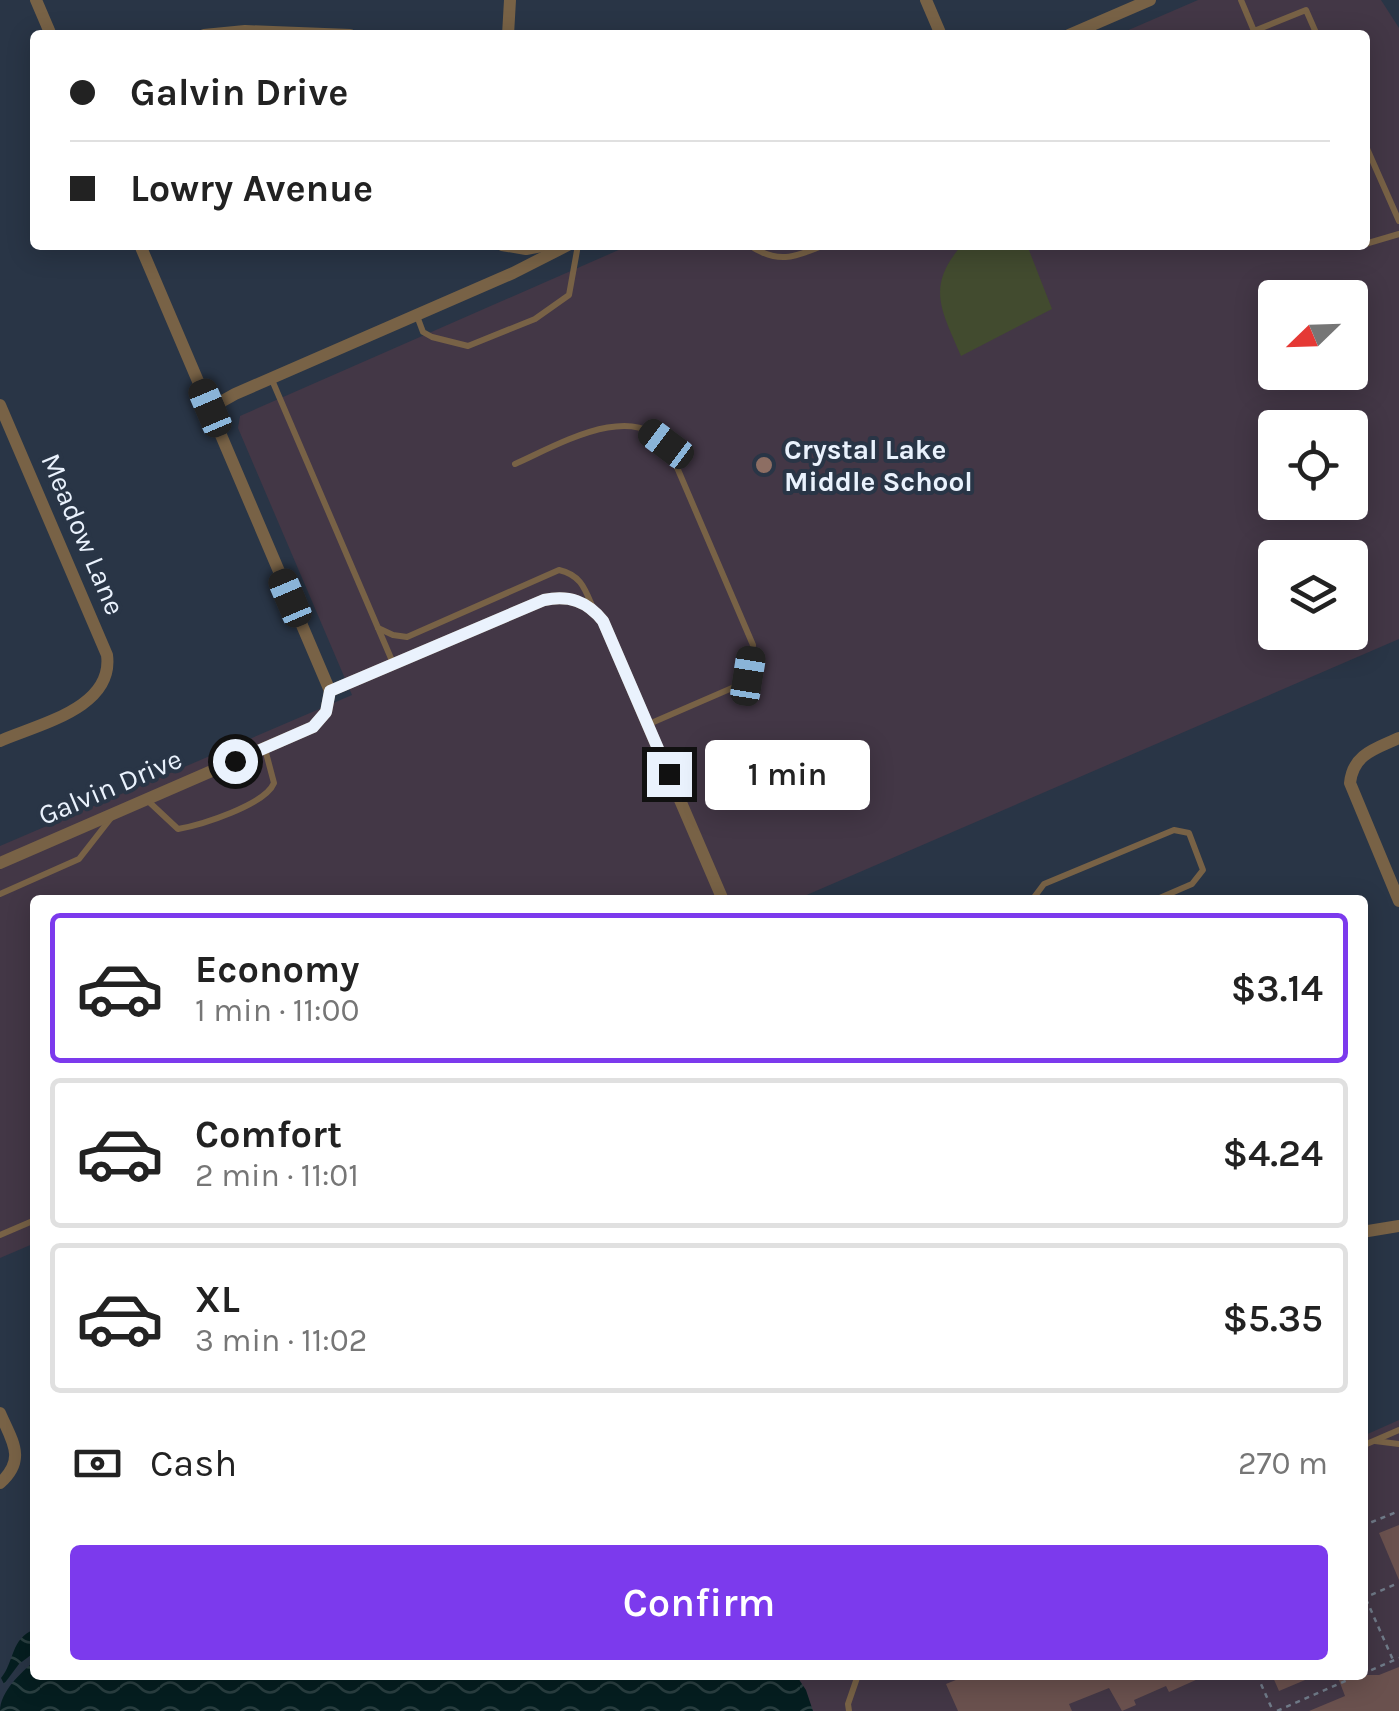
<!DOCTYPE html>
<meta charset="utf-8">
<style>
:root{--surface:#fff;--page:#f6f6f6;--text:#222;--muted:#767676;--line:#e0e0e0;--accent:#7c3aed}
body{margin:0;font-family:Karla,sans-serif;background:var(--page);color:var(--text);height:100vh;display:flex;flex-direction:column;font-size:38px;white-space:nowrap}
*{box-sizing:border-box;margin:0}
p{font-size:32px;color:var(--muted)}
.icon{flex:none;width:55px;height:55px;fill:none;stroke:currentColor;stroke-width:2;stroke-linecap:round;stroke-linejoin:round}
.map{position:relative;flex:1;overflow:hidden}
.side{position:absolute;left:30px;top:895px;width:1338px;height:785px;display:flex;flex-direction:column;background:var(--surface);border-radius:10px;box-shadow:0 5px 25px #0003}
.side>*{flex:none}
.banner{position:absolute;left:30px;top:30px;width:1340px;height:220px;border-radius:10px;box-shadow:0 5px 25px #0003;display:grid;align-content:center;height:220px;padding:0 40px;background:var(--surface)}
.needle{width:65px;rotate:247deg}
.buttons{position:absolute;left:1258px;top:280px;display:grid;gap:20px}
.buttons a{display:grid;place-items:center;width:110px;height:110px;border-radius:10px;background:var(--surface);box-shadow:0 5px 25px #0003;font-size:50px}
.end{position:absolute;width:45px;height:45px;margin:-22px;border:12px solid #eaf2fd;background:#111;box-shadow:0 0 0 5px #111}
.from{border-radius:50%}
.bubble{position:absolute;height:70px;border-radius:10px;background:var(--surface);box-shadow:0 5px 25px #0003;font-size:32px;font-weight:600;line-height:70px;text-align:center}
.car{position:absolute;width:30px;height:60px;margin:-30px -15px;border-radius:12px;box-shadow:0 0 8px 2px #0007;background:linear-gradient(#222 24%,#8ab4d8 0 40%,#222 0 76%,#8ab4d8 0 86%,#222 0)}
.banner b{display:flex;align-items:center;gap:35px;height:95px;font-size:38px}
.banner b+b{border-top:2px solid var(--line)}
.banner i{width:25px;height:25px;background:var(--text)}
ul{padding:18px 0 0;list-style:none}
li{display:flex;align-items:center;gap:30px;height:150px;margin:0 20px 15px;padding:0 20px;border:5px solid var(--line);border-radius:10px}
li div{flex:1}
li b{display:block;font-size:38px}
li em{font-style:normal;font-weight:600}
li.on{border-color:var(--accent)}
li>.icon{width:90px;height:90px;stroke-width:1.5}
.pay{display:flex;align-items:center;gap:25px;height:110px;padding:0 40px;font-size:38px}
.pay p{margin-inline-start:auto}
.primary-button{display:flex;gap:20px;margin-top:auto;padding:20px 40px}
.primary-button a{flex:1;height:115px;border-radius:10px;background:var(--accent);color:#fff;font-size:40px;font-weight:600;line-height:115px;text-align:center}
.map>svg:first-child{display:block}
.education{fill:#433746;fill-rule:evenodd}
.garden{fill:#424b2f}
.water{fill:url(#water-waves)}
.building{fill:#6a514e}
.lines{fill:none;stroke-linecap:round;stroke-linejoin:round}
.path{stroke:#707b89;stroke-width:2.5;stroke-dasharray:5 5;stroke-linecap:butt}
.lane{stroke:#786246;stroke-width:6}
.street{stroke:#786246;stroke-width:12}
.route{stroke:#eaf2fd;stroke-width:12}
.education-dot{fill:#8d6e63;stroke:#293546;stroke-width:4}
.labels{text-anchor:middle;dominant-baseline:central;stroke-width:8;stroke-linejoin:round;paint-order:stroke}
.poi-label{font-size:28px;font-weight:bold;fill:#eaf2fd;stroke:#293546;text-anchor:start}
.street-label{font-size:28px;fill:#eaf2fd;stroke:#293546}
</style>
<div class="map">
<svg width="1399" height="1711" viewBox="0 0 1399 1711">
<defs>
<pattern id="water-waves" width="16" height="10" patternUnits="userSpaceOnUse" patternTransform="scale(2.5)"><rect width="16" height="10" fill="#051e20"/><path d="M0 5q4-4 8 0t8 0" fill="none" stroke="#2a3f41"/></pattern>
</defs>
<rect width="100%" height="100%" fill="#293546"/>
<g class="education">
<path d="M1198,0h183l18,28v611l-604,261h-760v343l-35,15v-412l352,-151 -114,-267 2,-12 390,-171h735v-210h-248zM1275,298h75v74h-75zM1275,428h75v74h-75zM1275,558h75v74h-75z"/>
<path d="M1399,1420v291h-586l-14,-32 9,-4h554l1,-239z"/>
</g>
<path class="garden" d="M962,245h65l25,64 -91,47c-19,-45 -36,-69 1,-111z"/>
<g class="water">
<path d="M35,1629v23l-16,12 -15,20 -3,-6c14,-17 9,-39 34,-49z"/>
<path d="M35,1661v14h761l10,15 7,21h-813c0,-19 21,-39 35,-50z"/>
</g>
<g class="building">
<path d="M1399,1525v55l-20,-47z"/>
<path d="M1399,1667v44h-90l36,-15 -8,-21h42z"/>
<path d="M968,1675h239l-38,17 -3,-6 -32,14 2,5 -14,6 -13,-23 -40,16 3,7h-114l-12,-27z"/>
<path d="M1272,1675h45l-38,16z"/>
</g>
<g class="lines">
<g class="path">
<path d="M1362,1526l37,-15"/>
<path d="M1362,1590l31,70"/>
<path d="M1362,1599l34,-15"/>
<path d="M1362,1674l37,-16"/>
<path d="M1257,1675l16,36"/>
<path d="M1277,1711l82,-36"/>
</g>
<g class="lane">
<path d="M1241,0l13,31 52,-21 11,25"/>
<path d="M1365,144l34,77"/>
<path d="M1365,244l34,-10"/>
<path d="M749,245c28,19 45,13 75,0"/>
<path d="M417,316l6,16 9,5 36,9 67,-27 34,-24 9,-50"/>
<path d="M272,380l121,283"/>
<path d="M515,464c41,-18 123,-68 155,-13l83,194 -5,31 -9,9 -90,39"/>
<path d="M378,628l15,7 14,2 152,-67c22,5 26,19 34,38"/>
<path d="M147,800l31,29c23,-4 87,-24 96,-46l-9,-34"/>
<path d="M0,894l79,-35 32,-41"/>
<path d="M1032,900l12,-16 130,-54 15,3 14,37 -11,14 -37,16"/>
<path d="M0,1235l35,-15"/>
<path d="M1375,1441l24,3"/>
<path d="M1362,1446l37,-16"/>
<path d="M849,1711l-1,-7 10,-29"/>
</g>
<g class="street">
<path d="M36,0l15,35"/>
<path d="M926,0l15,35"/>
<path d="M204,35l41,-4 105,4"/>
<path d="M508,35l2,-35"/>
<path d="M1069,35l81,-35"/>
<path d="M140,245l190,446"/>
<path d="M502,245l24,4 21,-4"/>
<path d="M0,405l107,250c7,53 -68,69 -107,86"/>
<path d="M210,408l25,-14 278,-121 55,-28"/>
<path d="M330,691l214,-91c25,-5 43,1 59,21l120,279"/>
<path d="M1399,738c-24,11 -46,16 -49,45l49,118"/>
<path d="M0,863l313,-136 13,-15 4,-21"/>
<path d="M1362,1232l37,-6"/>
<path d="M0,1413c12,28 27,46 0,70"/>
</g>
</g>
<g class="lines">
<path class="route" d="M235,761l78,-34 13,-15 4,-21 214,-91c25,-5 43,1 59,21l66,153"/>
</g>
<circle class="education-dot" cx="764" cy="465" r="10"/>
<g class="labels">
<g class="poi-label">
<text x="784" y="449">Crystal Lake<tspan x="784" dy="32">Middle School</tspan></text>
</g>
<g class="street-label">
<text transform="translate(83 534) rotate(67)">Meadow Lane</text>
<text transform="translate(110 787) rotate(-23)">Galvin Drive</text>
</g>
</g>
</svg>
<div class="buttons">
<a><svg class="needle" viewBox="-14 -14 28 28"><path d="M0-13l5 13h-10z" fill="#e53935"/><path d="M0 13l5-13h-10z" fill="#767676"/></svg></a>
<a><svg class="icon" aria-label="locate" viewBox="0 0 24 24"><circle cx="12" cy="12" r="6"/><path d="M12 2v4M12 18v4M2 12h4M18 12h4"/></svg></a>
<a><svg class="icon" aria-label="layers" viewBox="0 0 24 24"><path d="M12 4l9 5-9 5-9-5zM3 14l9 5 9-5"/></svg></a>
</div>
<i class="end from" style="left:235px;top:761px"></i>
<i class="end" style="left:669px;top:774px"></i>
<div class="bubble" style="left:705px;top:740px;width:165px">1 min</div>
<i class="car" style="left:210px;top:408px;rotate:337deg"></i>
<i class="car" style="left:666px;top:444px;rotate:307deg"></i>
<i class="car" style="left:290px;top:598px;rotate:337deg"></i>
<i class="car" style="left:748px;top:676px;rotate:9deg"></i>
<div class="banner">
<b><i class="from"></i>Galvin Drive</b>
<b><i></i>Lowry Avenue</b>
</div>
<section class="side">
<ul>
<li class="on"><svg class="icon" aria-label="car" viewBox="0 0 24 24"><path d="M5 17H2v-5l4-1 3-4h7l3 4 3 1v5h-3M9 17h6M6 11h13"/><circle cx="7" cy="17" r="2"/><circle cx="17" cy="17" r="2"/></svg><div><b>Economy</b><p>1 min · 11:00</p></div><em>$3.14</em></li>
<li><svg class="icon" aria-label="car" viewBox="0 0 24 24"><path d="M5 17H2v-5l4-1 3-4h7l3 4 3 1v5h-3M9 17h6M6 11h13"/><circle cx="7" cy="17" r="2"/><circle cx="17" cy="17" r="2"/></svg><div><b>Comfort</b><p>2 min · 11:01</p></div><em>$4.24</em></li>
<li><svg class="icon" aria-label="car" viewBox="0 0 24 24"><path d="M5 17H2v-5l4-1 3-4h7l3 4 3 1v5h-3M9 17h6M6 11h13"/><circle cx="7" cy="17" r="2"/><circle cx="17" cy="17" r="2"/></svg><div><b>XL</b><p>3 min · 11:02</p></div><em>$5.35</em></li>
</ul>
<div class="pay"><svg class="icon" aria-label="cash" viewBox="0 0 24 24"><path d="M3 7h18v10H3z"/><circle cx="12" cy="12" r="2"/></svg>Cash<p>270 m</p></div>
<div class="primary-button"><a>Confirm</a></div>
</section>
</div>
